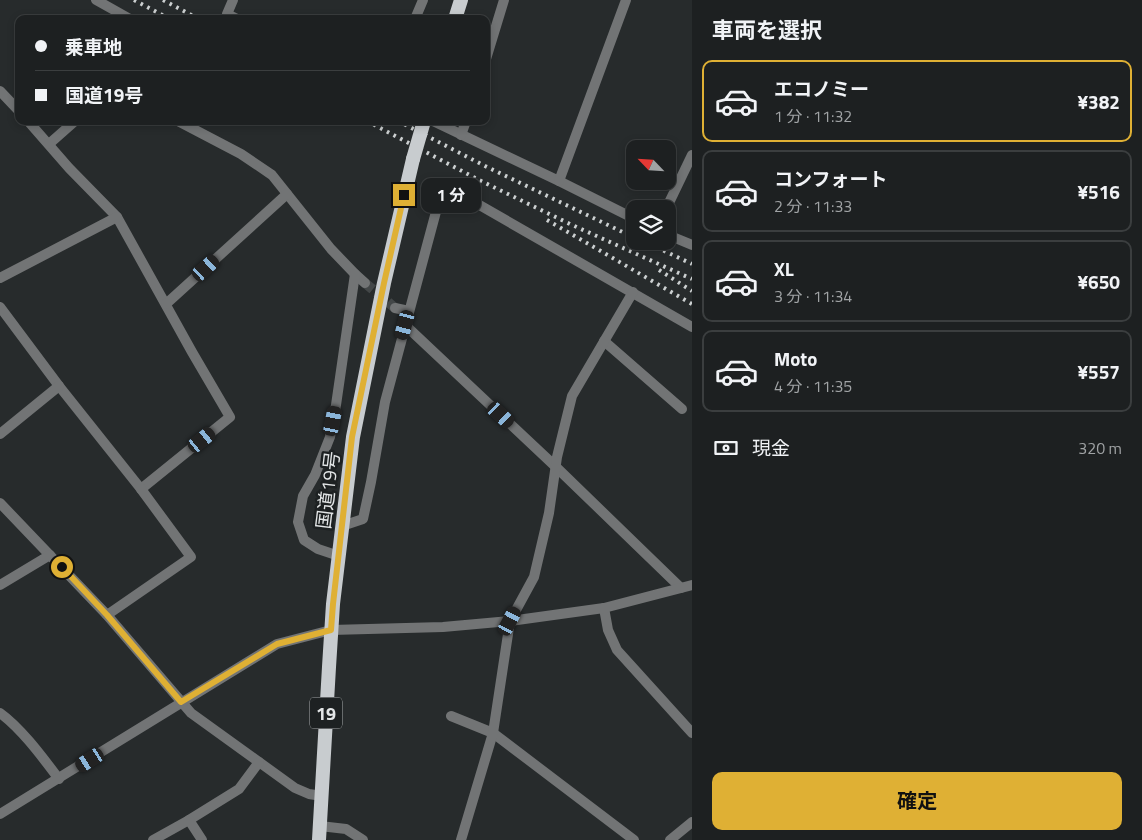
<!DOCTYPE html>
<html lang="ja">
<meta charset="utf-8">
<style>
:root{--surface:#1d2021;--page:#25282a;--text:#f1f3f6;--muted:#a0a3a5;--line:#3b3e3f;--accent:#dfb034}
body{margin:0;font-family:"Titillium Web","Noto Sans JP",sans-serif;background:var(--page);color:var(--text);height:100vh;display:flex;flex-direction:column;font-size:19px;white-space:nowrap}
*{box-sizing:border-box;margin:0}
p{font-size:16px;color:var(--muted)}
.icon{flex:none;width:28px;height:28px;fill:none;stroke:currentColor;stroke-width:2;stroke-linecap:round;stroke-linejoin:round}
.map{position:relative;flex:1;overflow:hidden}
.side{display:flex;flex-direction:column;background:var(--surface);width:450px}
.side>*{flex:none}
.hud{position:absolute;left:15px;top:15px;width:475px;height:110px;border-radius:10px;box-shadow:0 2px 8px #0003,0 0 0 1px var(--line);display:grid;align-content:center;height:110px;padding:0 20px;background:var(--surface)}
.needle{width:32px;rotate:295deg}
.fabs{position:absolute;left:626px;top:140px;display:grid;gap:10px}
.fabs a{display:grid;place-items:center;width:50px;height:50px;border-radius:10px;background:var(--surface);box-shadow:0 2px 8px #0003,0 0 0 1px var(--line);font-size:25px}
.end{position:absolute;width:22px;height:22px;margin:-11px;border:6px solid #dfb034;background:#111;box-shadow:0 0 0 2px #111}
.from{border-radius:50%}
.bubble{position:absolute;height:35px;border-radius:10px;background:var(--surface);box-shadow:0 2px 8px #0003,0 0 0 1px var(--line);font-size:16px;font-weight:700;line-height:35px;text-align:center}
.car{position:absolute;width:15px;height:30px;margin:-15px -8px;border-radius:6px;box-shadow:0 0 4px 1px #0007;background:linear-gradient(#222 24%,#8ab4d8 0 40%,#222 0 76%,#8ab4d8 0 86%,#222 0)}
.hud b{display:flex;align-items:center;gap:18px;height:48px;font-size:19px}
.hud b+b{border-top:1px solid var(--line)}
.hud i{width:12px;height:12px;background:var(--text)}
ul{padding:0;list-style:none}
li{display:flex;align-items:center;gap:15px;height:82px;margin:0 10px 8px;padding:0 10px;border:2px solid var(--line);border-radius:10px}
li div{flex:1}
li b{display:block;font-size:19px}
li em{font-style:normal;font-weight:700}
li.on{border-color:var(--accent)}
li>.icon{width:45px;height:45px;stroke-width:1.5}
h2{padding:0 20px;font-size:22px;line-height:60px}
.pay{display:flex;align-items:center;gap:12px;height:55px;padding:0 20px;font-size:19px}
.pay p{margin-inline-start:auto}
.button{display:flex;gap:10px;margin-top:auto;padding:10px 20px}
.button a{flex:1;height:58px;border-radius:10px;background:var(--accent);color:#111;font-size:20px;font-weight:700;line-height:58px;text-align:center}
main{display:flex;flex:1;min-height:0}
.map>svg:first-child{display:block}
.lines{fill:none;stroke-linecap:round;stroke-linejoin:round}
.minor-tunnel{stroke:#434748;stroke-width:10;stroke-dasharray:10 5;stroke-linecap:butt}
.minor{stroke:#727475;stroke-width:10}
.tertiary{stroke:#727475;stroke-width:10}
.trunk{stroke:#c8cccf;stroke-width:14}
.rail{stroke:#ccd0d1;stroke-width:4;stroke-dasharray:2.5 5;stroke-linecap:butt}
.trunk-bridge{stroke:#c8cccf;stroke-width:14}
.route{stroke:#dfb034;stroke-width:6}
.labels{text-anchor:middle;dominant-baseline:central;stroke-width:5;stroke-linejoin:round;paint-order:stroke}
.shield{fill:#1d2122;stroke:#a8abac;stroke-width:1}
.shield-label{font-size:18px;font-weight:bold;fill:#e3e6e7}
.street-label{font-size:19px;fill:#e3e6e7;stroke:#1d2122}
</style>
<main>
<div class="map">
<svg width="692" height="840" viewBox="0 0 692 840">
<rect width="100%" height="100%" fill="#272b2c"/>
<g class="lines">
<path class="minor-tunnel" d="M365,283l30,25"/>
<g class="minor">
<path d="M96,0l34,19"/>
<path d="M233,0l-6,14 10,5"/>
<path d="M415,19l8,-19"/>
<path d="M486,59l18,-59"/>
<path d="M0,91l19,20"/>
<path d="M28,121l41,47 48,49 75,135 38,65 -89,72"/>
<path d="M178,121l63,33 31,21 59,74 24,25 10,9"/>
<path d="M433,121l126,60 76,38"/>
<path d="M461,135l5,-14"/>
<path d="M49,144l26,-23"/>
<path d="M559,181l67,-181"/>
<path d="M666,209l26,-54"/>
<path d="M668,235l24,10"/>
<path d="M0,278l117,-61"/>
<path d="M166,304l121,-110"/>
<path d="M0,307l59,79 82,103 50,68 -84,58"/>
<path d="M395,308l14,3"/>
<path d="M405,325l151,142 125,121"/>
<path d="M604,341l78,68"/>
<path d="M0,434l59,-48"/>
<path d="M0,503l107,112 84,98 104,75 14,6 13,2"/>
<path d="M342,526l21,-7 8,-37 14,-80 52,-194 18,-17 237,136"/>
<path d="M339,556l-21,-7 -14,-9 -6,-18 5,-26 12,-21 15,-38 6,-32 19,-131"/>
<path d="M0,585l50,-30"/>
<path d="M604,608l4,22 9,20 75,83"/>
<path d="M451,716l42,17 141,107"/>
<path d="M189,820l50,-31 20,-27"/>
<path d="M320,826l26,3 17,11"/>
<path d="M153,840l36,-20 13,20"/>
<path d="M461,840l32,-107 17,-112 24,-44 15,-64 8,-56 15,-61 61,-104"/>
<path d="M670,840l22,-18"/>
</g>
<g class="tertiary">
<path d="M0,713c21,15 43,45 59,66"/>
<path d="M0,814l277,-170 54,-14 112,-3 67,-6 94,-13 88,-23"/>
</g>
<g class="trunk">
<path d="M455,19l6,-19"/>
<path d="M319,840l10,-173 4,-63 20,-167 31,-154 29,-124"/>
</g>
<g class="rail">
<path d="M134,0l36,19"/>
<path d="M163,0l36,19"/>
<path d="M367,121l112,59 91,44 122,55"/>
<path d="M398,121l87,45 150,72"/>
<path d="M547,220l145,84"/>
<path d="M643,241l49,23"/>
<path d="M659,270l33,21"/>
</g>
<path class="trunk-bridge" d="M413,159l11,-38"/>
</g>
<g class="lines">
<path class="route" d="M62,567l45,48 74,87 96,-58 54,-14 2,-26 19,-167 32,-154 20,-88"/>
</g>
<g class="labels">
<rect class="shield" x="310" y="697.5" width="32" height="31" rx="4"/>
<g class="shield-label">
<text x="326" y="713">19</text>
</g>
<g class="street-label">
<text transform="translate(327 490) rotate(-83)">国道19号</text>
</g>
</g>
</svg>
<div class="fabs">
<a><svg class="needle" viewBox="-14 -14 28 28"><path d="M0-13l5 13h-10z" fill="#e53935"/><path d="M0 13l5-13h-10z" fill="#a0a3a5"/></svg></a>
<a><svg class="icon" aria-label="layers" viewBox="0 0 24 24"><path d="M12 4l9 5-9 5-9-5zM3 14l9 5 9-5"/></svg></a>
</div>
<i class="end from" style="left:62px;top:567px"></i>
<i class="end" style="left:404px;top:195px"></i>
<div class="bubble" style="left:421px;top:178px;width:60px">1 分</div>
<i class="car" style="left:206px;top:268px;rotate:48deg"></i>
<i class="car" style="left:405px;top:325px;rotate:195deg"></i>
<i class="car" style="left:501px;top:415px;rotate:133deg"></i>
<i class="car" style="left:333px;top:421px;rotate:11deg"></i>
<i class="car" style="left:202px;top:440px;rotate:51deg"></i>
<i class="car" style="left:510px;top:621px;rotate:28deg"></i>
<i class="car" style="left:90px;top:760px;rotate:238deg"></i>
<div class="hud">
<b><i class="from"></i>乗車地</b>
<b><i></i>国道19号</b>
</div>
</div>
<section class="side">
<h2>車両を選択</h2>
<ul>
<li class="on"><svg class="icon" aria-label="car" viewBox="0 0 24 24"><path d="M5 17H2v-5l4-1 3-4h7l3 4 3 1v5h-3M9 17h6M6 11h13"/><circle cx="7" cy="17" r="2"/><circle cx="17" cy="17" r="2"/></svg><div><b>エコノミー</b><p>1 分 · 11:32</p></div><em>¥382</em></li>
<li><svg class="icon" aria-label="car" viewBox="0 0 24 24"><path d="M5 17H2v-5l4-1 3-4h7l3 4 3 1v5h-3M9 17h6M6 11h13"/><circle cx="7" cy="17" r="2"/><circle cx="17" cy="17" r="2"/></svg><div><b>コンフォート</b><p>2 分 · 11:33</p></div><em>¥516</em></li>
<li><svg class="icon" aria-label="car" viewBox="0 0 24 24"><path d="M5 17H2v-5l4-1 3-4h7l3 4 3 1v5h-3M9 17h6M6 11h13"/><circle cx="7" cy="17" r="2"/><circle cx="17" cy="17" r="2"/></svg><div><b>XL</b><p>3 分 · 11:34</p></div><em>¥650</em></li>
<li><svg class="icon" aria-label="car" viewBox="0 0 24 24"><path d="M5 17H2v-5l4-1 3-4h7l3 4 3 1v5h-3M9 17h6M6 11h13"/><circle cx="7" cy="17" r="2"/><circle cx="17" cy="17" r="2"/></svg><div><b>Moto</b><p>4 分 · 11:35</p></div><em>¥557</em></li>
</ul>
<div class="pay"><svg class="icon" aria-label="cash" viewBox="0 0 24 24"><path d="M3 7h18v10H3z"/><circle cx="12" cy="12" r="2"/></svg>現金<p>320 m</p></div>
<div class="button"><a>確定</a></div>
</section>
</main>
